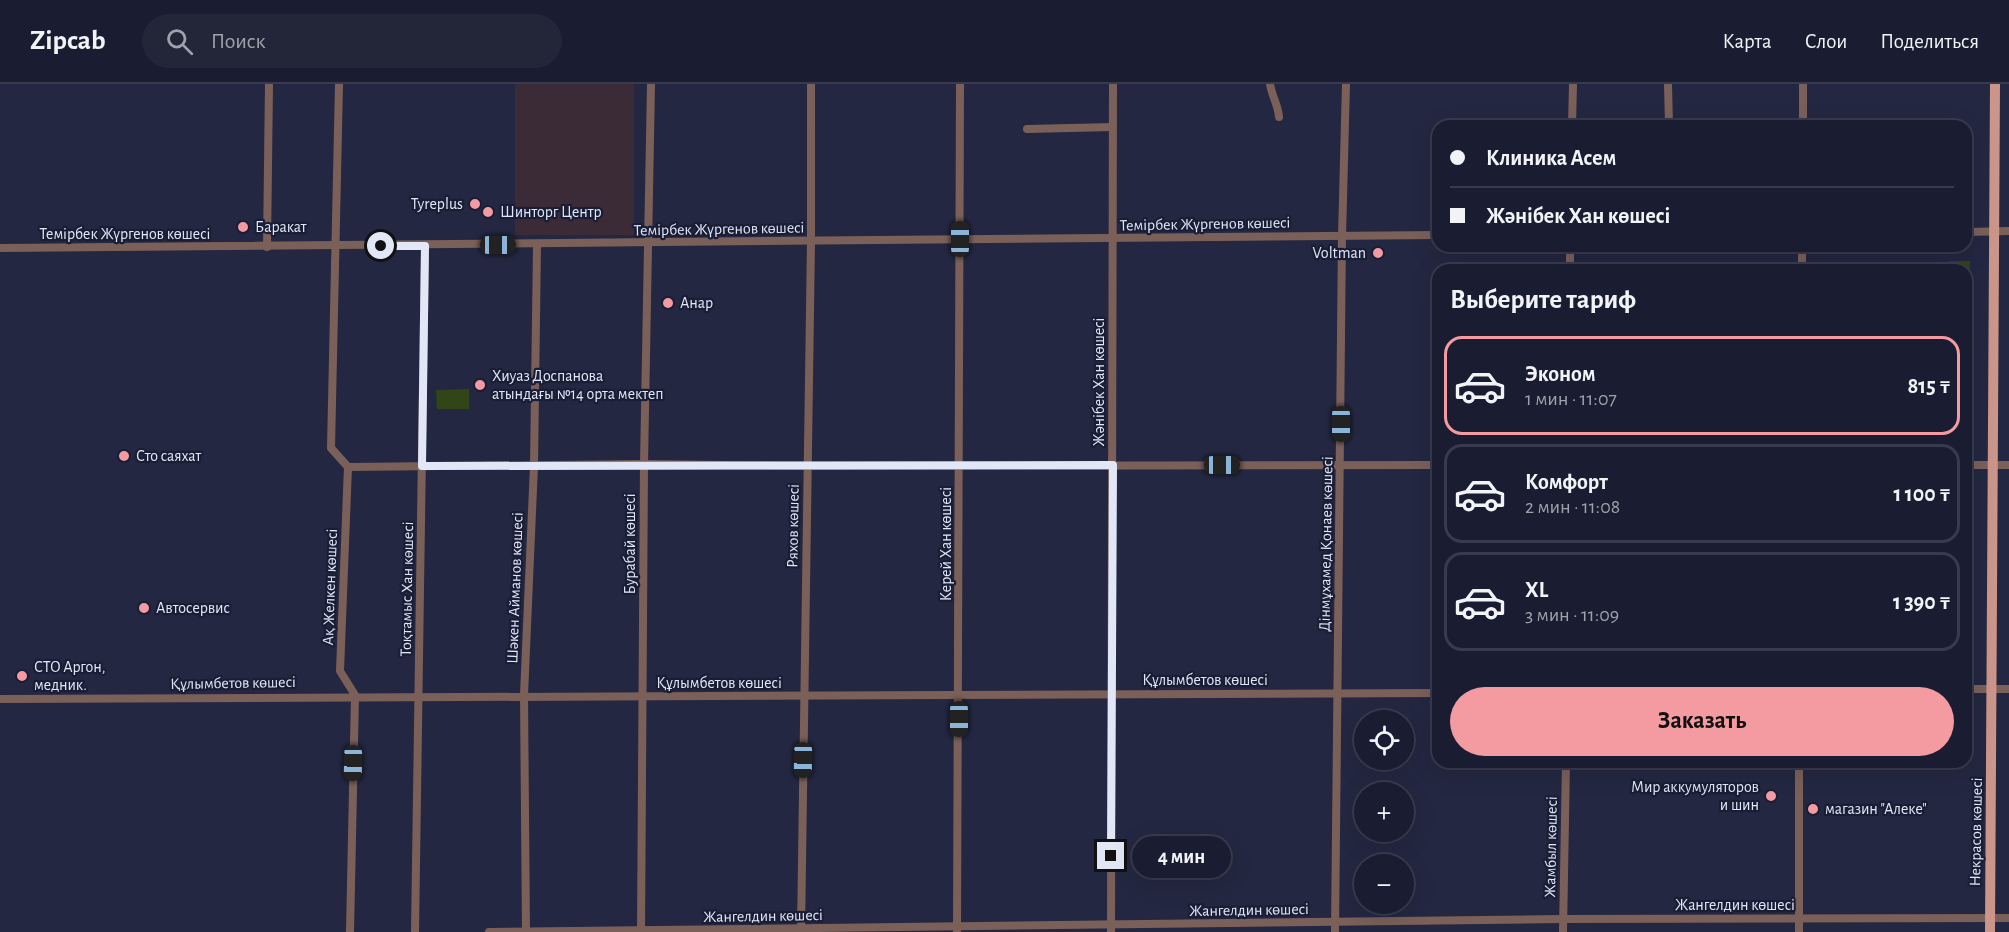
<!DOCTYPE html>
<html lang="ru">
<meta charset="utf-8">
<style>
:root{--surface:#1a1d31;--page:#232639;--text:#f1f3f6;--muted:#9fa2ab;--line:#383b4d;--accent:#f49aa1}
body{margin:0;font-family:"Alegreya Sans",sans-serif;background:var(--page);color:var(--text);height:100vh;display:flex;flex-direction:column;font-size:22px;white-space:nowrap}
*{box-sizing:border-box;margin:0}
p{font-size:20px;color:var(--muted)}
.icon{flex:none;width:33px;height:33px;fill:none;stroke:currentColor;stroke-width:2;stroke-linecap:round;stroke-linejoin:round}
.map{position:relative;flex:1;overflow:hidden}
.details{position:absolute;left:1432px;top:180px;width:540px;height:504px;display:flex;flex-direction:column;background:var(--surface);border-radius:18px;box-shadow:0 6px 24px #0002,0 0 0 2px var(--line)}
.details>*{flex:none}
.banner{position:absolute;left:1432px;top:36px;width:540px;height:132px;border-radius:18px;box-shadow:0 6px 24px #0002,0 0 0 2px var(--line);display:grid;align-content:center;height:132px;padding:0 18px;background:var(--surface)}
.controls{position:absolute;left:1354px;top:626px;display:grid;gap:12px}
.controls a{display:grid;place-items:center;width:60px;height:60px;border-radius:50%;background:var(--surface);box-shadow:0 6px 24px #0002,0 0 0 2px var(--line);font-size:30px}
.end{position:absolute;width:27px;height:27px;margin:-14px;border:8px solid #e2e7f8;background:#111;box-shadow:0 0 0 3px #111}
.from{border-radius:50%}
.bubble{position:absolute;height:42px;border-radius:21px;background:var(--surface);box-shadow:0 6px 24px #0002,0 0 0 2px var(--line);font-size:20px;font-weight:700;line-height:42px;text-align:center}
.car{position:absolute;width:18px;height:36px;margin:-18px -9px;border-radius:8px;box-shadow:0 0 4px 2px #0007;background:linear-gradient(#222 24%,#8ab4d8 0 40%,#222 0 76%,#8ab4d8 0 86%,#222 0)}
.banner b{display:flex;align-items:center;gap:21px;height:57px;font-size:22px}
.banner b+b{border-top:2px solid var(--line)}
.banner i{width:15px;height:15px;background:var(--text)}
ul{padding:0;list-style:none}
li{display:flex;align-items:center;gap:18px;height:99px;margin:0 12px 9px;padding:0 6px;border:3px solid var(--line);border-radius:18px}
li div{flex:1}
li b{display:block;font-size:22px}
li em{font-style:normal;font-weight:700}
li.active{border-color:var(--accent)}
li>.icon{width:54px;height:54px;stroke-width:1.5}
h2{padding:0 18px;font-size:27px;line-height:72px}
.action{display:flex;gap:12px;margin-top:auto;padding:12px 18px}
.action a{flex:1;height:69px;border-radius:36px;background:var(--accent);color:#111;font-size:24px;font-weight:700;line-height:69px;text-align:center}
header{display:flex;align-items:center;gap:36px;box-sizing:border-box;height:84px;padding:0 30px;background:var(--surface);border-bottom:2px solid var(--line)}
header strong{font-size:28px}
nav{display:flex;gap:33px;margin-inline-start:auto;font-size:21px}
.search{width:420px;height:54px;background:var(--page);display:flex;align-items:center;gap:15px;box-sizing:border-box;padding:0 21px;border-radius:33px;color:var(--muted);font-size:22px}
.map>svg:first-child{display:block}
.industrial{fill:#3a2b37}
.green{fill:#314517}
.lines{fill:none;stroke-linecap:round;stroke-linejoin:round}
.minor{stroke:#7b605a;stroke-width:8}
.major{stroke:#cc958a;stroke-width:10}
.route{stroke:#e2e7f8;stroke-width:8}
.poi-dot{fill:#f49aa1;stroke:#191e36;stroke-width:2}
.labels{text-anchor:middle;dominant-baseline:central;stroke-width:4.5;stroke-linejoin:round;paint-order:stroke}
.poi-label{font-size:16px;fill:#e2e7f8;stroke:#191e36;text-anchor:start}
.street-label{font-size:16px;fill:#e2e7f8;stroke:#191e36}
</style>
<header>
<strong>Zipcab</strong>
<div class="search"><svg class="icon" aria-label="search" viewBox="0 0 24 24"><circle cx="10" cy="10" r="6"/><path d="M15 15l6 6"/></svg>Поиск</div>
<nav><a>Карта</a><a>Слои</a><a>Поделиться</a></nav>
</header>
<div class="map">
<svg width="2009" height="848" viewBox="0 0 2009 848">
<rect width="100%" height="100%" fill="#232741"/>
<rect class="industrial" x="515" y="0" width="119" height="151"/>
<g class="green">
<path d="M1949,177h21l-1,33h-2l-1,-24h-17z"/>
<path d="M469,305v20h-32l-1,-19z"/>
</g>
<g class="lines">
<g class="minor">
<path d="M339,0l-8,364 17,19 -8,204 15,24 -5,237"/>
<path d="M1270,0c2,13 8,20 9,33"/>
<path d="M1668,0l1,42"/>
<path d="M1572,42l1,-42"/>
<path d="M1803,42v-42"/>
<path d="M1027,45l86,-2"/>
<path d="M1966,148l43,-1"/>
<path d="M267,163l2,-163"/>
<path d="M0,164l1438,-13"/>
<path d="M1570,186v-24"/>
<path d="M1802,186v-24"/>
<path d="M1966,381h43"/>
<path d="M348,383l296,-3 164,2 630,-1"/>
<path d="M1966,605h43"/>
<path d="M0,615l1438,-6"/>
<path d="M1799,678v170"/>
<path d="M801,847l10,-690v-157"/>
<path d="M415,848l10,-686"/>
<path d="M489,848l1074,-13 446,-1"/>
<path d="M526,848l-2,-237 10,-229 3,-221"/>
<path d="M641,848l3,-468 7,-380"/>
<path d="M957,848l3,-848"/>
<path d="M1111,848l2,-848"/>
<path d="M1335,848l7,-696 4,-152"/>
<path d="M1563,848l3,-170"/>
</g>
<path class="major" d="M1990,848l5,-848"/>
</g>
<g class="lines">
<path class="route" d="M381,162h44l-3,220 691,-1 -2,391"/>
</g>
<g class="poi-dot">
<circle cx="475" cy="120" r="6"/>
<circle cx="488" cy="128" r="6"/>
<circle cx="243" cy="143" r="6"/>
<circle cx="1378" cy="169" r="6"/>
<circle cx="668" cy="219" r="6"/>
<circle cx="480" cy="301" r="6"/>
<circle cx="124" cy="372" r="6"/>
<circle cx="144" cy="524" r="6"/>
<circle cx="22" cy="592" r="6"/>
<circle cx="1771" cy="712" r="6"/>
<circle cx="1813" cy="725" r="6"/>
</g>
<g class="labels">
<g class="poi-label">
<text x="463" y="120" text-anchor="end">Tyreplus</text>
<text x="500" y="128">Шинторг Центр</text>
<text x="255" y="143">Баракат</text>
<text x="1366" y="169" text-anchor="end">Voltman</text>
<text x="680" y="219">Анар</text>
<text x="492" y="292">Хиуаз Доспанова<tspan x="492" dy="18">атындағы №14 орта мектеп</tspan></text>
<text x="136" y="372">Сто саяхат</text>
<text x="156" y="524">Автосервис</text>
<text x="34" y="583">СТО Аргон,<tspan x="34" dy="18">медник.</tspan></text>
<text x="1759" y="703" text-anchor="end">Мир аккумуляторов<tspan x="1759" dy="18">и шин</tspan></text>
<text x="1825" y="725">магазин "Алеке"</text>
</g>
<g class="street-label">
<text transform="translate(1205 140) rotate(-1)">Темірбек Жүргенов көшесі</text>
<text transform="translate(719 145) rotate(-1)">Темірбек Жүргенов көшесі</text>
<text x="125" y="150">Темірбек Жүргенов көшесі</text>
<text transform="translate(1099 298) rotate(-90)">Жәнібек Хан көшесі</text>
<text transform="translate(793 442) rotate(-89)">Ряхов көшесі</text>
<text transform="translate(630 460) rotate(-90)">Бурабай көшесі</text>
<text transform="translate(946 460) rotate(-90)">Керей Хан көшесі</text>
<text transform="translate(1326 460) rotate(-89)">Дінмұхамед Қонаев көшесі</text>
<text transform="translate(330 503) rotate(-88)">Ақ Желкен көшесі</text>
<text transform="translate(515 504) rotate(-88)">Шәкен Айманов көшесі</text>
<text transform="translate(407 505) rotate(-89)">Тоқтамыс Хан көшесі</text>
<text x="1205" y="596">Құлымбетов көшесі</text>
<text transform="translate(233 599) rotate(-1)">Құлымбетов көшесі</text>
<text x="719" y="599">Құлымбетов көшесі</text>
<text transform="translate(1976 748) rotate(-89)">Некрасов көшесі</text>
<text transform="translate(1551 763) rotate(-89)">Жамбыл көшесі</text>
<text x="1735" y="821">Жангелдин көшесі</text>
<text transform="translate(1249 826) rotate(-1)">Жангелдин көшесі</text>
<text transform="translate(763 832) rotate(-1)">Жангелдин көшесі</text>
</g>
</g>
</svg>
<div class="controls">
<a><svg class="icon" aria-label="locate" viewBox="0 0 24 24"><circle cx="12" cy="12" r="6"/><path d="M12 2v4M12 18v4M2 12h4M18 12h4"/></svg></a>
<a>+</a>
<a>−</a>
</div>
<i class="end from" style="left:381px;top:162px"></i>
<i class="end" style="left:1111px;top:772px"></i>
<div class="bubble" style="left:1132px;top:752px;width:99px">4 мин</div>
<i class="car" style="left:960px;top:155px;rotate:0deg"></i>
<i class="car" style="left:498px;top:161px;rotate:90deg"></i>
<i class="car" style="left:1341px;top:340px;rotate:180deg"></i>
<i class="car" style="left:1222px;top:381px;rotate:90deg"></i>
<i class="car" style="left:959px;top:635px;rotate:180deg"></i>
<i class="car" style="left:803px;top:676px;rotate:181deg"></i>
<i class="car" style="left:353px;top:679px;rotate:181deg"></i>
<div class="banner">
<b><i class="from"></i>Клиника Асем</b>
<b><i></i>Жәнібек Хан көшесі</b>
</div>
<section class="details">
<h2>Выберите тариф</h2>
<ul>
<li class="active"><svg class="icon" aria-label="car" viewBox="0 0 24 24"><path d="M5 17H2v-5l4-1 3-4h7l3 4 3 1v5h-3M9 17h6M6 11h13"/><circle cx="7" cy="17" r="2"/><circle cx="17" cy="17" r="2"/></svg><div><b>Эконом</b><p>1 мин · 11:07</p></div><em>815 ₸</em></li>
<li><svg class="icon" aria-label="car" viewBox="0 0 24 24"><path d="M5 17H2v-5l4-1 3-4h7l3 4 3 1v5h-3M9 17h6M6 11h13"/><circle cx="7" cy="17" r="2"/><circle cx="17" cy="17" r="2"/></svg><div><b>Комфорт</b><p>2 мин · 11:08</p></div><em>1 100 ₸</em></li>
<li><svg class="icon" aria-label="car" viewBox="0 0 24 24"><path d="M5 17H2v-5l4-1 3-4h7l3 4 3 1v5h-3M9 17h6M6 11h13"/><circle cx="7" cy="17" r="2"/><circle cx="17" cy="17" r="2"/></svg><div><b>XL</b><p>3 мин · 11:09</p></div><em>1 390 ₸</em></li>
</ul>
<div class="action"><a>Заказать</a></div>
</section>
</div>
